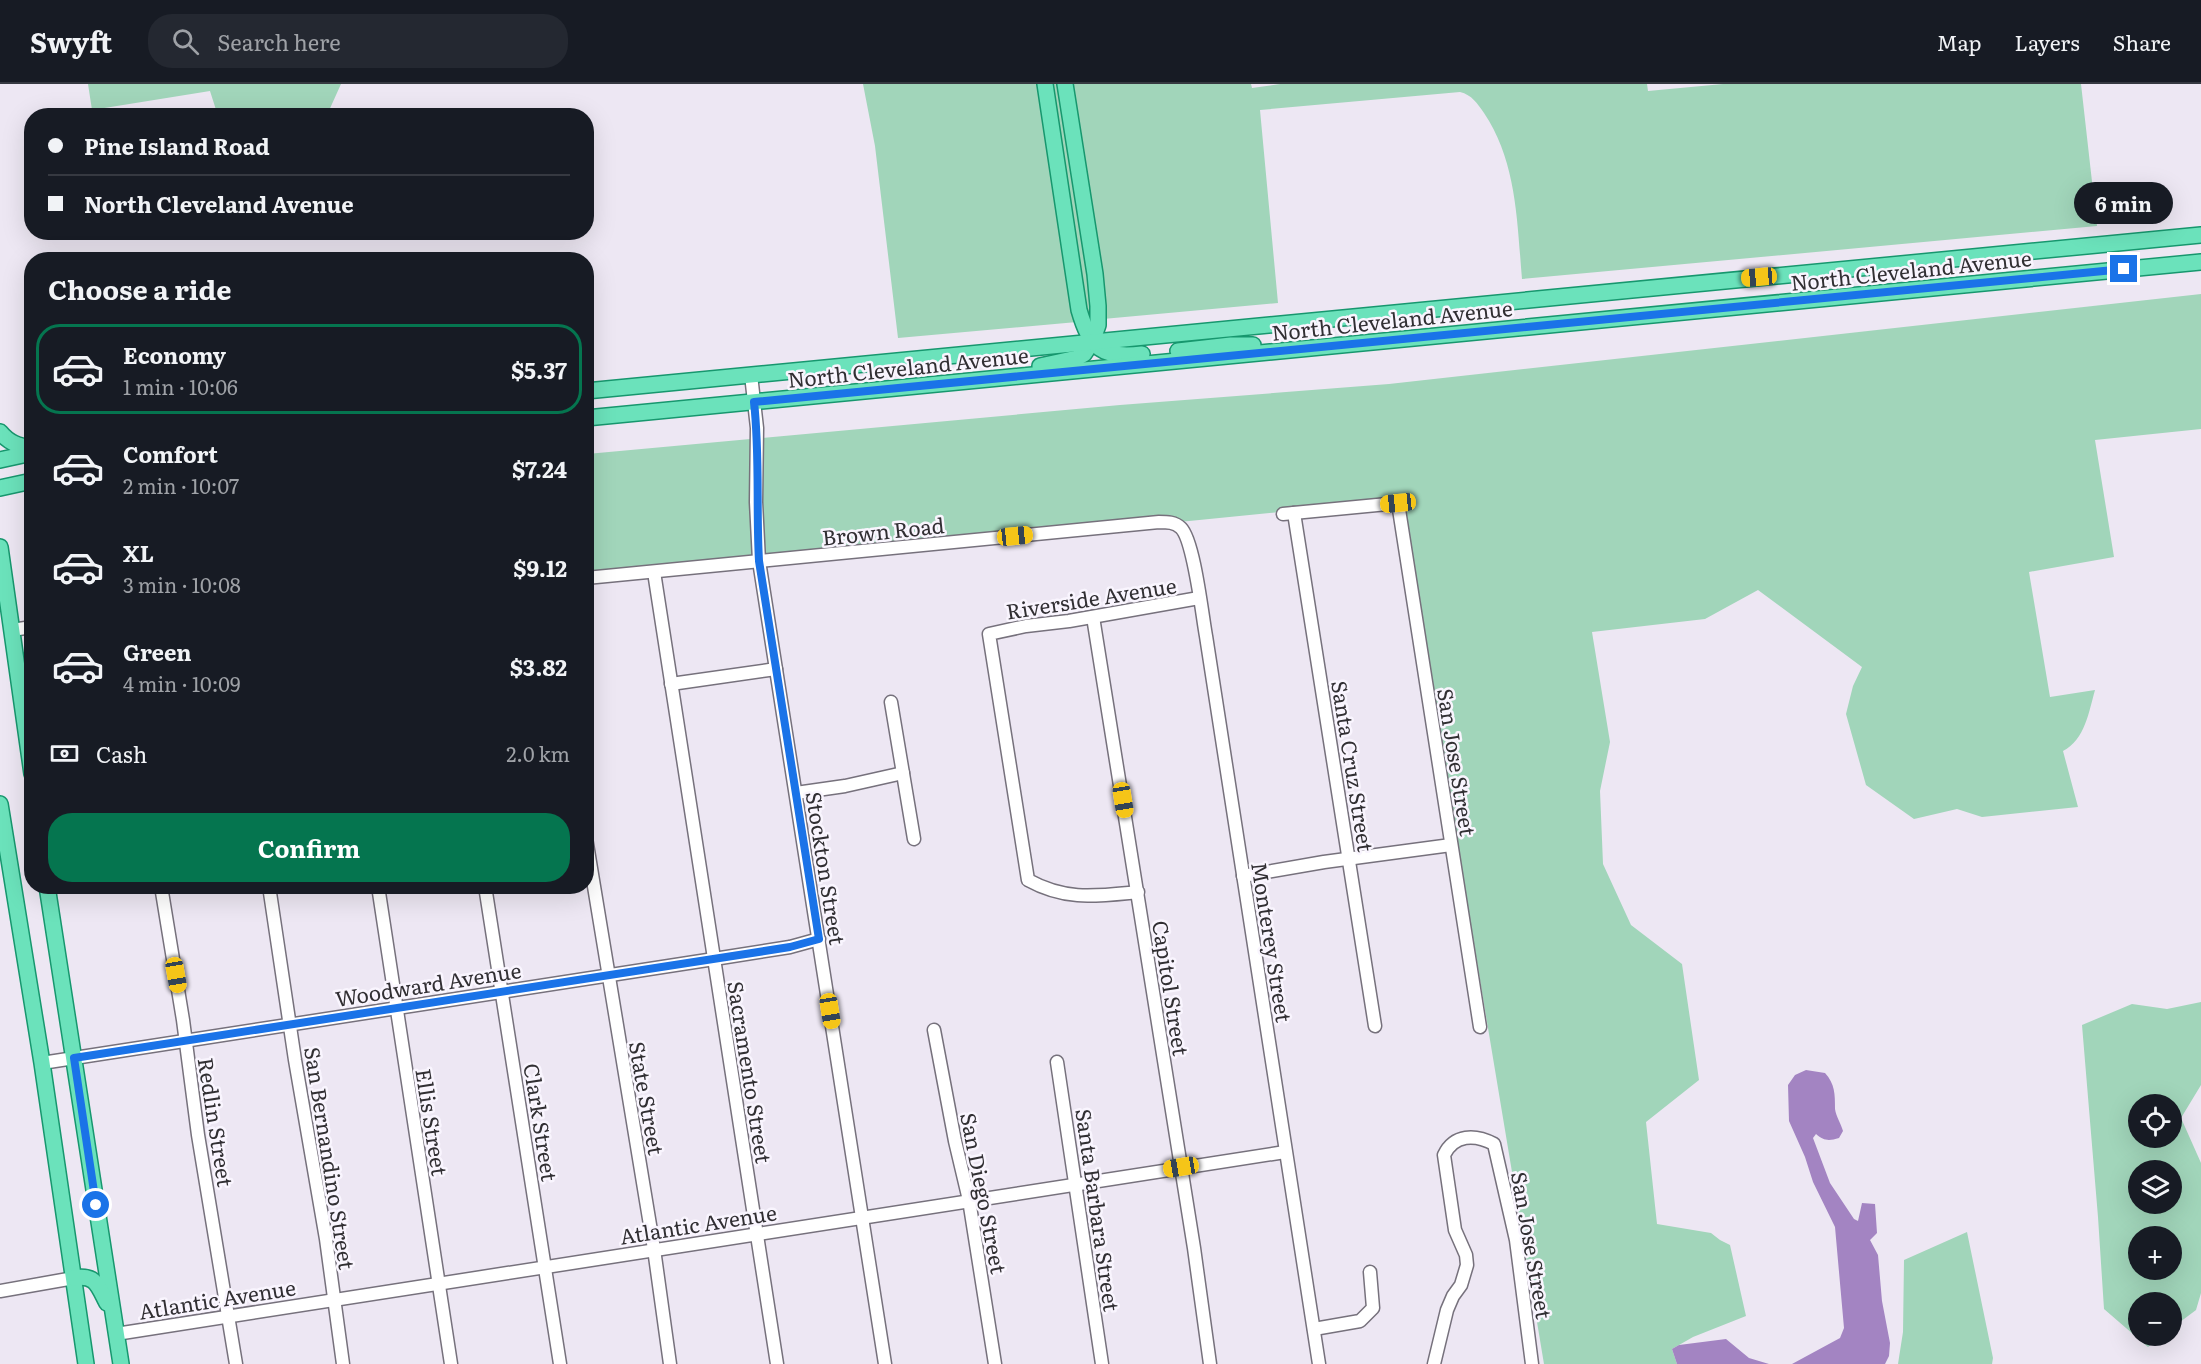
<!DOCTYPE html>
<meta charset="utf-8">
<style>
:root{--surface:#171b24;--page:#242831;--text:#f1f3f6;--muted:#9ea1a6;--line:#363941;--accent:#05754f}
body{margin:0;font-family:Literata,serif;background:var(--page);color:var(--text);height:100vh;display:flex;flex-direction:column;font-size:22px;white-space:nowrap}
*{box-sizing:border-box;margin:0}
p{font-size:20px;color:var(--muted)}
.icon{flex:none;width:33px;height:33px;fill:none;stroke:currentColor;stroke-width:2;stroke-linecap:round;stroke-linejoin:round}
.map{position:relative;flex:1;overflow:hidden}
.side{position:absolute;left:24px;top:168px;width:570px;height:642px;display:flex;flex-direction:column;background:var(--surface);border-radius:24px;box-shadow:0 6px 24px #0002}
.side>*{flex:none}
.guide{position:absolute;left:24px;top:24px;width:570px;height:132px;border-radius:24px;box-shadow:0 6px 24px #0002;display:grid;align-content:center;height:132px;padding:0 24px;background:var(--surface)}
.buttons{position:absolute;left:2128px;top:1010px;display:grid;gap:12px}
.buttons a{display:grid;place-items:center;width:54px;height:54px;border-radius:50%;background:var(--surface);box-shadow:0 6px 24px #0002;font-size:30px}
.end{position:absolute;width:27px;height:27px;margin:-14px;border:8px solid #1a73e8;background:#fff;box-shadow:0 0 0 3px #fff}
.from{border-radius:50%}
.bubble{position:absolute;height:42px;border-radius:21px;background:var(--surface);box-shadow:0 6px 24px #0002;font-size:20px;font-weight:700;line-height:42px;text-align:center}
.car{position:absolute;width:18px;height:36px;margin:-18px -9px;border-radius:8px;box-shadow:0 0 4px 2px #0007;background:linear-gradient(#f5c518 24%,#345 0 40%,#f5c518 0 76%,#345 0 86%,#f5c518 0)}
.guide b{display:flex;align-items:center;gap:21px;height:57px;font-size:22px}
.guide b+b{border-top:2px solid var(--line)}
.guide i{width:15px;height:15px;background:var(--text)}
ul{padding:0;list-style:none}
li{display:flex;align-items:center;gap:18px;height:90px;margin:0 12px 9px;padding:0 12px;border:3px solid transparent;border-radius:24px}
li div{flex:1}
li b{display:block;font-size:22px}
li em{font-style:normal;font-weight:700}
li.on{border-color:var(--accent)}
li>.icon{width:54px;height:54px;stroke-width:1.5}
h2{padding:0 24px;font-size:27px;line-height:72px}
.pay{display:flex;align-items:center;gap:15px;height:66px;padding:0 24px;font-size:22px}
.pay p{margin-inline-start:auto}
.cta{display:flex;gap:12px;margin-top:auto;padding:12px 24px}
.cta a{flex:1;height:69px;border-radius:24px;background:var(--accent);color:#fff;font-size:24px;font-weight:700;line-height:69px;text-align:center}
header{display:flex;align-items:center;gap:36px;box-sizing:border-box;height:84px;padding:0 30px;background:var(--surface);border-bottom:2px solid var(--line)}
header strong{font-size:28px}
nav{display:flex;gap:33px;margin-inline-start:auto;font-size:21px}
.search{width:420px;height:54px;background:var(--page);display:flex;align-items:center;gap:15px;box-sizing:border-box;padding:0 21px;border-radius:24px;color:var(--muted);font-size:22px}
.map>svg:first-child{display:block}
.green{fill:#a1d5ba;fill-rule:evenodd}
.water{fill:#a384c2}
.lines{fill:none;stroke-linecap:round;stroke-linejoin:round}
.minor-casing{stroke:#76717c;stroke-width:15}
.major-casing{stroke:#17976e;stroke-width:18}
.minor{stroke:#fff;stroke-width:12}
.major{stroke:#6be2bb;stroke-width:15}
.route{stroke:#1a73e8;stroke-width:8}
.labels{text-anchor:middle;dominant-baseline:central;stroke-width:5;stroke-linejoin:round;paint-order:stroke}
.street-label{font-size:21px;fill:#312f33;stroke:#f9f5fe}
</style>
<header>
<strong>Swyft</strong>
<div class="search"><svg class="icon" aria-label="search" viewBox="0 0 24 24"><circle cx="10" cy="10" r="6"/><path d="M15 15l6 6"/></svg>Search here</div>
<nav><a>Map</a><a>Layers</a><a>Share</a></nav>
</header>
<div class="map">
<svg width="2201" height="1280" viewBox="0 0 2201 1280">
<rect width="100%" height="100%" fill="#ede7f3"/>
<g class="green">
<path d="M88,0h253l-14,31 -109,1 -8,-25 -118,19z"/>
<path d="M863,0h176l38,238 -179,16 -23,-192z"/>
<path d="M1050,0h9l30,191 3,45 -4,1z"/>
<path d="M1070,0h181l1,4 28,-4h367l1,7 75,-7h358l16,142 -575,53c-5,-57 -5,-117 -38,-166 -7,-10 -12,-18 -24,-21l-200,18 18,193 -175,16z"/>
<path d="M2201,210v135l-106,11 19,117 -85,15 21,125 45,-7c-6,21 -10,50 -32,61l15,56 -96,10 -25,-8 -43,10 -48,-34 -20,-71 7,-28 9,-19 -104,-77 -53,29 -113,13 18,110 -10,49 3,73 28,61 51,39 17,116 -53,42 11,102 54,9 9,7 10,5 16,71 -53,21 -21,12 5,15h-133l-144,-864 -813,81v-127l533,-49 269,-21z"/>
<path d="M2201,918v83l-20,33 20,45v130l-5,17 -24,18v-26h-33v33h24l-15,12 -44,-38 -6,-92 -16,-192 50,-21 35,5zM2139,1020h33v33h-33zM2139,1086h33v33h-33zM2139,1152h33v33h-33z"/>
<path d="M1967,1148l26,126 -1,6h-94l5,-32 1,-72z"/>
</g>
<g class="water">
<path d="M1806,986l19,3c10,11 10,21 10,36 1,7 6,15 8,22l-4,7c-10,3 -15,3 -23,-4l-3,4 17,45 24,36 4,2 4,-18 13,1 2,29 -7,7 8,15 4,46 8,42 -1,13 -4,8h-93l48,-26 4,-10 -9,-101 -22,-45 -8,-25 -16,-36 -1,-36 7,-10z"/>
<path d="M1726,1255l23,19 20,6h-92l-5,-15 7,-4z"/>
</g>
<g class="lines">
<g class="minor-casing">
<g id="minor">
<path d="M751,291l6,53 -1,74 3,59 126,803"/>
<path d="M1294,429l81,513"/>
<path d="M1283,430l115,-11 82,524"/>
<path d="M654,488l123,792"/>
<path d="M586,494l573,-56c8,0 16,0 22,6 13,13 21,86 25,108l113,728"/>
<path d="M1093,533l101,631 16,116"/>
<path d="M12,546l20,-3"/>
<path d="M671,600l105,-15"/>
<path d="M891,618l23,137"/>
<path d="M796,709l49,-7 58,-13"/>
<path d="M586,754l68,411 16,115"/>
<path d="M1243,792l81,-14 127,-17"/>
<path d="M161,802l22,134 15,115 38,229"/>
<path d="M269,802l26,174 31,179 17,125"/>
<path d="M378,802l73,478"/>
<path d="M485,802l75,478"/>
<path d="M1138,808c-42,4 -72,9 -110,-12l-39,-246 37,-8 43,-5 130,-23"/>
<path d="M934,946l21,111 14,59 26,164"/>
<path d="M1057,978l45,302"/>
<path d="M42,979l672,-104 76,-12 29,-8"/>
<path d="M0,1207l74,-13"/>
<path d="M1314,1245l46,-8 13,-13 -3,-36"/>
<path d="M116,1250l1169,-182"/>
<path d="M1434,1280l13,-54 6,-14 8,-11 6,-20 -1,-10 -11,-25 -11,-75c10,-21 31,-21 50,-11l22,96 16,124"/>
</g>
</g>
<g class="major-casing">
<g id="major">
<path d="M1045,0l34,226c11,38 23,49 63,44"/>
<path d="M1178,267l53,-6h22"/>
<path d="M1040,282l37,-8 7,-4 8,-12 6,-17v-19l-3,-32 -30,-190"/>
<path d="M586,307l1615,-156"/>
<path d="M586,334l1615,-156"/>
<path d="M0,348c9,11 18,14 32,16"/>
<path d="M0,376l32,-7"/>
<path d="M0,404l32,-7"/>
<path d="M0,463l32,227"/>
<path d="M0,720l42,259 44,301"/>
<path d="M47,802l74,478"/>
<path d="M74,1194c22,-4 24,8 33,25"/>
</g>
</g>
<use href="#minor" class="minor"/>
<use href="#major" class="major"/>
</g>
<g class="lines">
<path class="route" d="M96,1121l-22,-147 678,-105 38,-6 29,-8 -60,-378c-3,-53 1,-106 -5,-159l1370,-133"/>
</g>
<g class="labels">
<g class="street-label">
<text transform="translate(1911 185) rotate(-6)">North Cleveland Avenue</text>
<text transform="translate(1392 235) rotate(-6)">North Cleveland Avenue</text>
<text transform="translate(908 282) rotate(-6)">North Cleveland Avenue</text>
<text transform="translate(883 446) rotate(-6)">Brown Road</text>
<text transform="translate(1091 513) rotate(-9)">Riverside Avenue</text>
<text transform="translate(1458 678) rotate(81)">San Jose Street</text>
<text transform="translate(1354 682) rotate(81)">Santa Cruz Street</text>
<text transform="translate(827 784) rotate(81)">Stockton Street</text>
<text transform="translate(1273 858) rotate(81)">Monterey Street</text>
<text transform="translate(428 899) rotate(-9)">Woodward Avenue</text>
<text transform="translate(1172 904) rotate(81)">Capitol Street</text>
<text transform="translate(751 988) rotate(81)">Sacramento Street</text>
<text transform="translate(648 1014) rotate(80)">State Street</text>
<text transform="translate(217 1038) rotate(81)">Redlin Street</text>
<text transform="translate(433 1038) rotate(81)">Ellis Street</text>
<text transform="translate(542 1038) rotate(81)">Clark Street</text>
<text transform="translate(331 1074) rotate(81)">San Bernandino Street</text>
<text transform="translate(985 1109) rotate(79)">San Diego Street</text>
<text transform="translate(1099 1126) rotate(82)">Santa Barbara Street</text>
<text transform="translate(698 1139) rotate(-9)">Atlantic Avenue</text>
<text transform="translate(1533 1161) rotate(80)">San Jose Street</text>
<text transform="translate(217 1214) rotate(-9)">Atlantic Avenue</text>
</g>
</g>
</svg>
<div class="buttons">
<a><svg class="icon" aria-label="locate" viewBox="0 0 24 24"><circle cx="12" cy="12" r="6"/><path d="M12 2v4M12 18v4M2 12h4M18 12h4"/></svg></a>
<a><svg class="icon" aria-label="layers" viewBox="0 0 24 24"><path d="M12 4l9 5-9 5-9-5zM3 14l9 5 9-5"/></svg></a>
<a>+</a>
<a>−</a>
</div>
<i class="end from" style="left:96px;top:1121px"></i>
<i class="end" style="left:2124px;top:185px"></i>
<div class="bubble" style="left:2074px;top:98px;width:99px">6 min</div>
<i class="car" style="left:1759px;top:193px;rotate:265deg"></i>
<i class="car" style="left:1398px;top:419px;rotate:264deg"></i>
<i class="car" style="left:1015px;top:452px;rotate:84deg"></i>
<i class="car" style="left:1123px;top:716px;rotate:171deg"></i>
<i class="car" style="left:176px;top:891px;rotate:170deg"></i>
<i class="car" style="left:830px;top:927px;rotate:171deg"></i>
<i class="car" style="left:1181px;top:1083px;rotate:261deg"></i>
<div class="guide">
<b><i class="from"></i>Pine Island Road</b>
<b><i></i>North Cleveland Avenue</b>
</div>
<section class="side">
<h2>Choose a ride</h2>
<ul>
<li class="on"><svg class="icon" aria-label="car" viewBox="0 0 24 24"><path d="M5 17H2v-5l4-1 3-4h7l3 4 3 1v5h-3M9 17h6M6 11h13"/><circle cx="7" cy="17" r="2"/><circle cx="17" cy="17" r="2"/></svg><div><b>Economy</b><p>1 min · 10:06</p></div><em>$5.37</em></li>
<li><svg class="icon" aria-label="car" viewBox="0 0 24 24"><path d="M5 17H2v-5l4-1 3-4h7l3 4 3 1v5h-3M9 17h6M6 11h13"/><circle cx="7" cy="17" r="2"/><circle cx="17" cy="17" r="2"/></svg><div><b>Comfort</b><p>2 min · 10:07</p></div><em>$7.24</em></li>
<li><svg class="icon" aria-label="car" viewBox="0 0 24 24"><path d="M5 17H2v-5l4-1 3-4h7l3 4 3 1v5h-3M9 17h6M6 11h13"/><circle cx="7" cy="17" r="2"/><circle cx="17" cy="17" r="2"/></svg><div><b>XL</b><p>3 min · 10:08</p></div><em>$9.12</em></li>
<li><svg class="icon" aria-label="car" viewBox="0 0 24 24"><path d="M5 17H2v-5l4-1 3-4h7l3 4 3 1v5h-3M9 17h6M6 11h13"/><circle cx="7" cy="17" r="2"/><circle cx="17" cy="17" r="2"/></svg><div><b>Green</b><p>4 min · 10:09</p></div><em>$3.82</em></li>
</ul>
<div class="pay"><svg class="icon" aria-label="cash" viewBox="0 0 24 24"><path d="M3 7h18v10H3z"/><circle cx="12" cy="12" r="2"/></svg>Cash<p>2.0 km</p></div>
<div class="cta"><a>Confirm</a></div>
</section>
</div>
